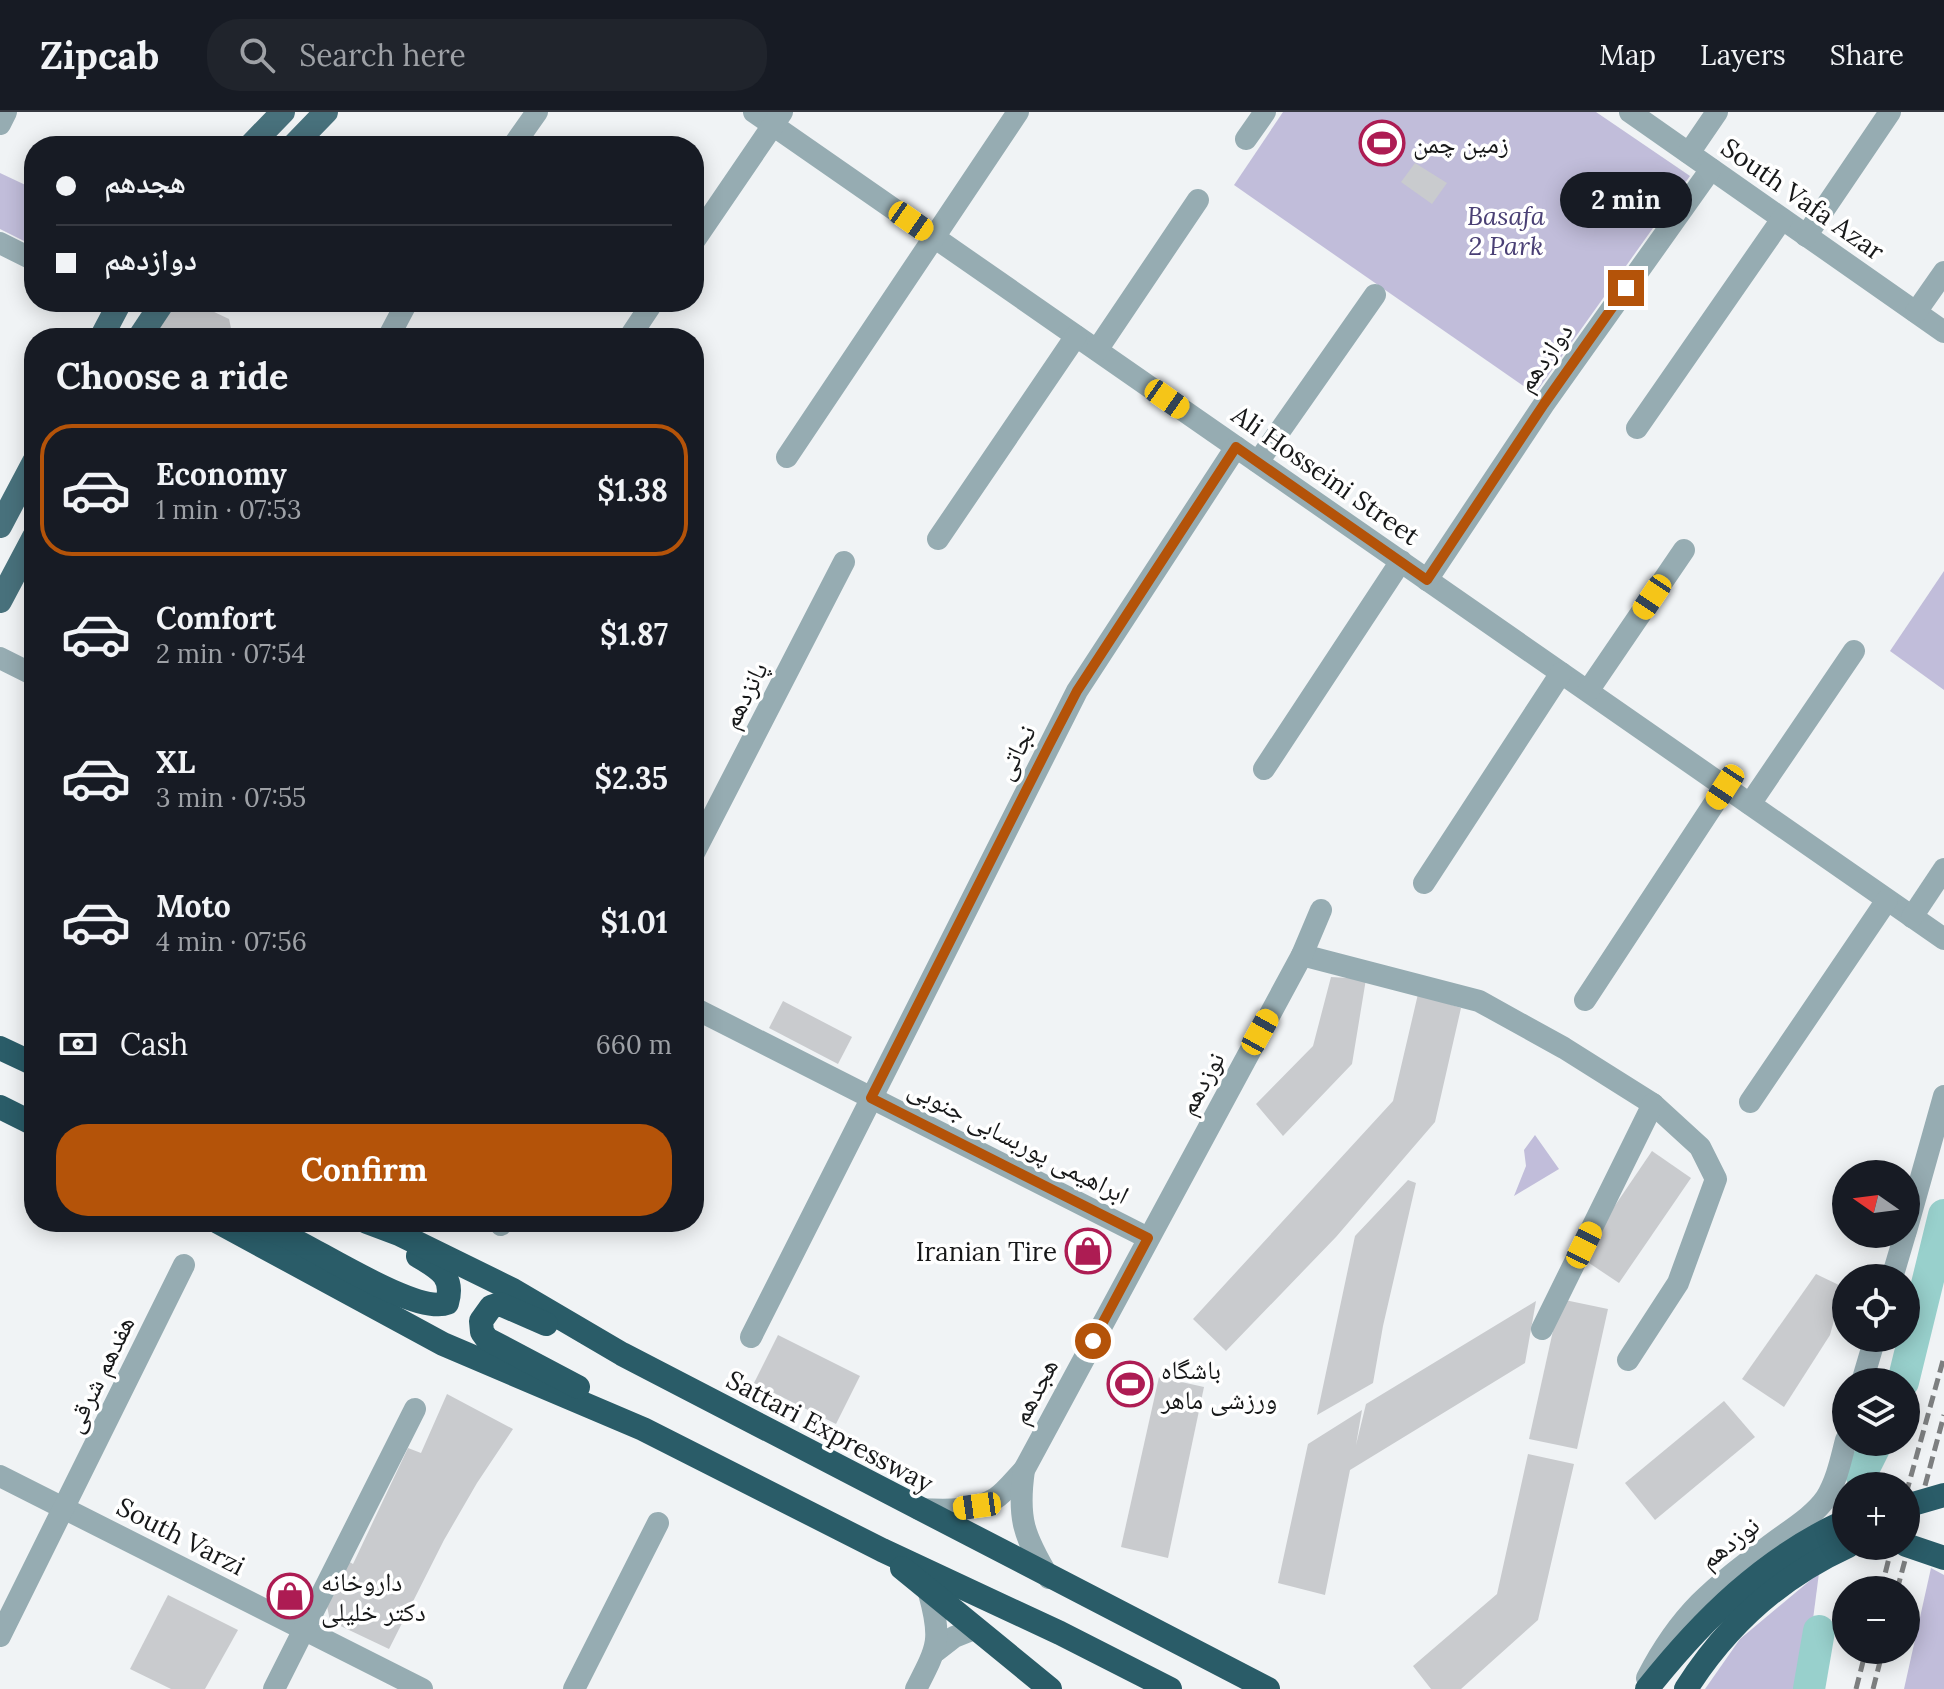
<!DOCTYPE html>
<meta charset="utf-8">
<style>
:root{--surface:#171b24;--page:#20242c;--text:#f1f3f6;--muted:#9ea1a6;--line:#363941;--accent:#b45309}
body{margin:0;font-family:Lora,"Noto Naskh Arabic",serif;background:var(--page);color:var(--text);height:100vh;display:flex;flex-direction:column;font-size:30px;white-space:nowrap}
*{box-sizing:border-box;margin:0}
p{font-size:26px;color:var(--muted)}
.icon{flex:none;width:44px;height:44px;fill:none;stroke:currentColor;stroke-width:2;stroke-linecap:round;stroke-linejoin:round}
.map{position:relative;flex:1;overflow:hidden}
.sheet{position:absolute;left:24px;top:216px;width:680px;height:904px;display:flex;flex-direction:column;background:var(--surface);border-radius:32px;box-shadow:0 4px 20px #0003}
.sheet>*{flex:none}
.guide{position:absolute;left:24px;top:24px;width:680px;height:176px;border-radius:32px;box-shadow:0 4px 20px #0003;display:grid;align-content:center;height:176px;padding:0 32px;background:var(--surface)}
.needle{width:52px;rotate:284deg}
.tools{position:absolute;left:1832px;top:1048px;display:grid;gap:16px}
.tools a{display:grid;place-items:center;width:88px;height:88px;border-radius:50%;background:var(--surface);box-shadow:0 4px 20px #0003;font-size:40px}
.end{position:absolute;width:36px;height:36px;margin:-18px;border:10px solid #b45309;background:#fff;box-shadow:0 0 0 4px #fff}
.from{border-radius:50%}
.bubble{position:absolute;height:56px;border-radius:28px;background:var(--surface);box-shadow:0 4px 20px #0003;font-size:26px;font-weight:700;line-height:56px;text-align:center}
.car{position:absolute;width:24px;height:48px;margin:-24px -12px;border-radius:10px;box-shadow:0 0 6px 2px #0007;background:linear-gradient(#f5c518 24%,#345 0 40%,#f5c518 0 76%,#345 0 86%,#f5c518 0)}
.guide b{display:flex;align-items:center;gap:28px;height:76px;font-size:30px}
.guide b+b{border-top:2px solid var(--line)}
.guide i{width:20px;height:20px;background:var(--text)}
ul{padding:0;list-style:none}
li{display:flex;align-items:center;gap:24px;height:132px;margin:0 16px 12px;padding:0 16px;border:4px solid transparent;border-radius:32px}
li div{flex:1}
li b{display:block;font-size:30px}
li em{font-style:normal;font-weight:700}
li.selected{border-color:var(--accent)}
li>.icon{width:72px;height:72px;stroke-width:1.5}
h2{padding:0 32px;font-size:36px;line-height:96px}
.pay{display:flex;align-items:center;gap:20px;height:88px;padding:0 32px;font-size:30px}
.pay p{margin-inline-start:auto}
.primary-button{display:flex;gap:16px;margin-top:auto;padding:16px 32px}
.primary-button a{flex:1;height:92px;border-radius:32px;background:var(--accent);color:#fff;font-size:32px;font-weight:700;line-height:92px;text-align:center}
header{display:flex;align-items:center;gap:48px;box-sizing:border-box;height:112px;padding:0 40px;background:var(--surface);border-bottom:2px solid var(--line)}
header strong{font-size:38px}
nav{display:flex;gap:44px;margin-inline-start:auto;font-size:28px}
.search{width:560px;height:72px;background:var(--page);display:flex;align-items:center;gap:20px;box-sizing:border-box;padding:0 28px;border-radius:32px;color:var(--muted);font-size:30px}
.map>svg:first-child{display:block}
.green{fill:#c1bdda}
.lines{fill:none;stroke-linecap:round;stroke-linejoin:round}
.river{stroke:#98d0cc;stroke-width:32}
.building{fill:#c9cbce}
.minor{stroke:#96acb2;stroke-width:22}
.major{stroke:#48717c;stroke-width:24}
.highway{stroke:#2a5c68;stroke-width:24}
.rail{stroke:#7d7f80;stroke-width:5;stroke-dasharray:12 6;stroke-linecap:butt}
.highway-bridge{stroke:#2a5c68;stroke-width:24}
.route{stroke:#b45309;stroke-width:10}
.labels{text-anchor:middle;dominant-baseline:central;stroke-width:7;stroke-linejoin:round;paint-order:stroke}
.poi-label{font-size:26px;fill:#171819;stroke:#fff;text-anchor:start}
.street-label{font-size:26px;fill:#171819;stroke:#fff}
.park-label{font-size:26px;font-style:italic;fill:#4a4075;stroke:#fff}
</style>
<header>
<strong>Zipcab</strong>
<div class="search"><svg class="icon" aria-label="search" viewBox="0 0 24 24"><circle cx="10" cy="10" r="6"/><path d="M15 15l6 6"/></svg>Search here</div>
<nav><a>Map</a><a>Layers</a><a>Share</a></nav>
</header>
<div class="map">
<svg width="1944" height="1577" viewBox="0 0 1944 1577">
<rect width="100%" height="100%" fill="#f0f3f5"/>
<g class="green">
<path d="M1283,0h313l94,64 -155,218 -301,-209z"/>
<path d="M0,61l34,16v57l-34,-17z"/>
<path d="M1944,459v119l-54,-39z"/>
<path d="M1535,1023l24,34 -45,27 12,-30 -2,-16z"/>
<path d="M1931,1456l13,7v114h-40z"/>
<path d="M1819,1461l-10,77 -8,39h-96l35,-50z"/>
</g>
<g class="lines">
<g class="river">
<path d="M1903,1270l41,-167"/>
<path d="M1861,1362l16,-32"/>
<path d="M1809,1577l10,-58"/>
</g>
</g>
<g class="building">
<path d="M1415,51l32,20 -15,21 -31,-22z"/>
<path d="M171,190h22l36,17 2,9 -6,10h-79z"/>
<path d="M34,483v24l-10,-5z"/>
<path d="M1331,865l35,2 -14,85 -69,72 -27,-32 57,-58z"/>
<path d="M1418,882l43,14 -26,114 -99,115 -110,114 -33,-32 200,-218z"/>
<path d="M783,889l69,36 -14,27 -69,-36z"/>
<path d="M1652,1039l39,27 -72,105 -39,-26z"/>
<path d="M1408,1068l8,3 -33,143 -10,57 -56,32 38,-179z"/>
<path d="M1816,1162l27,13 -13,48 -46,72 -42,-28z"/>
<path d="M1560,1187l48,10 -31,140 -48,-10z"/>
<path d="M1536,1189l-11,62 -175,107 -25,125 -47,-12 30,-139 54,-34 -6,35 10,-41z"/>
<path d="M778,1223l82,41 -24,48 -82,-41z"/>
<path d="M1159,1265l45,10 -36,171 -47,-11z"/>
<path d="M447,1282l66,35 -36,54 -33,57 -55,109 -59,-28 -3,-15 21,-45 5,3 55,-116 13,5z"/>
<path d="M1724,1289l31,36 -100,83 -30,-37z"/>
<path d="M1528,1342l46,10 -36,156 -77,69h-30l-18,-23 84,-72z"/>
<path d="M168,1483l70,35 -33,59h-34l-41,-20z"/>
</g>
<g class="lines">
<g class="minor">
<path d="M754,0l1190,827"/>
<path d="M1630,0l314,220"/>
<path d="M0,12l6,-12"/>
<path d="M1246,27l19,-27"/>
<path d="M513,34l24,-34"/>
<path d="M1689,41l28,-41"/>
<path d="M1806,124l84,-124"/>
<path d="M694,129l88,-129"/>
<path d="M0,131l34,17"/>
<path d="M1916,200l28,-40"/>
<path d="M388,226l19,-36"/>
<path d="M629,226l24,-36"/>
<path d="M1097,238l101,-150"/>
<path d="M1637,316l145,-209"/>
<path d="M787,345l231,-345"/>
<path d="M1258,350l117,-167"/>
<path d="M938,427l138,-203"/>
<path d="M1427,468l117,-176 167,-235"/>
<path d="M0,546l34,17"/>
<path d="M1588,579l96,-141"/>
<path d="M1264,657l137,-208"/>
<path d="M1750,692l104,-153"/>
<path d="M694,741l150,-291"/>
<path d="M1424,771l137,-210"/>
<path d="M1912,805l32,-48"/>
<path d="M1302,843l177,46 85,47 89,56 47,43 16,32 -38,104 -50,77"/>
<path d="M1585,888l140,-213"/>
<path d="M694,896l454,230"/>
<path d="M1750,990l137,-202"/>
<path d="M501,1113l2,-3"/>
<path d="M1906,1119l38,-135"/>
<path d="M1892,1166l13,-44"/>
<path d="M1542,1217l111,-225"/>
<path d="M751,1225l326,-646 159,-244"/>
<path d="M1862,1270l13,-44"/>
<path d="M0,1364l422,213"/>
<path d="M919,1397c24,1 55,3 77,-11 10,-7 19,-19 28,-28"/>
<path d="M1049,1466c-25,-42 -32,-59 -25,-108l278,-515 19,-45"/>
<path d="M0,1524l184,-371"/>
<path d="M936,1539l18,-14 20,-8"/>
<path d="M1647,1566c34,-66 66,-90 123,-133 18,-14 43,-28 56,-47 11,-18 15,-39 20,-58"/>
<path d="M274,1577l141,-280"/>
<path d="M574,1577l84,-166"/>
<path d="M916,1577c22,-43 26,-49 13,-96"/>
</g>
<g class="major">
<path d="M250,34l33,-34"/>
<path d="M293,34l33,-34"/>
<path d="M101,226l19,-36"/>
<path d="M139,226l24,-36"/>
<path d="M0,414l34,-64"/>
<path d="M0,489l34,-64"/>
</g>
<g class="highway">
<path d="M0,936l34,16"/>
<path d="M0,995l34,17"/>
<path d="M218,1110l225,122 200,85 239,121 178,83 110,56"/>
<path d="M244,1110c15,5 32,9 46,16 32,15 128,77 157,65 8,-27 -9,-35 -29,-47"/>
<path d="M367,1110l32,12 114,56 109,64 646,335"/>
<path d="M546,1212l-46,-20 -9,3 -10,14 1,11 5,7 91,48"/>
<path d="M902,1456l148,121"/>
<path d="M1647,1577c55,-69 117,-131 199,-168"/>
<path d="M1686,1577c40,-63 94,-112 162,-143"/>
</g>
<g class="rail">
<path d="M1906,1382l38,-137"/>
<path d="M1881,1478l11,-44"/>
<path d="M1897,1478l47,-175"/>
<path d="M1856,1577l10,-39"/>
<path d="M1873,1577l10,-39"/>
</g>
<g class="highway-bridge">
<path d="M1906,1394l38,-11"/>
<path d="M1906,1433l38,13"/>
</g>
</g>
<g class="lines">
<path class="route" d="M1093,1229l55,-103 -277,-140 178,-353 28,-54 159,-244 191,133 117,-176 82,-116"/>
</g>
<defs>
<g id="stadium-ring" transform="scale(2.3)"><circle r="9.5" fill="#fff" stroke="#ad1c53" stroke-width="1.5"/><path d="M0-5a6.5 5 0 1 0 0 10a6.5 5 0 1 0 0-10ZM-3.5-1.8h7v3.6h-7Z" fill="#ad1c53"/></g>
<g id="shop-ring" transform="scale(2.3)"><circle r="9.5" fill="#fff" stroke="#ad1c53" stroke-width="1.5"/><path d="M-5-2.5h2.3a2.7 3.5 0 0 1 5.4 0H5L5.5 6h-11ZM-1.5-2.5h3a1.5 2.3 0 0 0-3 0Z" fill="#ad1c53"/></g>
</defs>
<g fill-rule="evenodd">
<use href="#stadium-ring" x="1382" y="31"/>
<use href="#shop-ring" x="1088" y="1139"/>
<use href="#stadium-ring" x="1130" y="1272"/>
<use href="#shop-ring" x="290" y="1484"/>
</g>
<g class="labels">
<g class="poi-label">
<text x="1413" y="31">زمین چمن</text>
<text x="1057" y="1139" text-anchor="end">Iranian Tire</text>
<text x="1161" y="1257">باشگاه<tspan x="1161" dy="30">ورزشی ماهر</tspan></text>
<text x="321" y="1469">داروخانه<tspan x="321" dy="30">دکتر خلیلی</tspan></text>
</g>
<g class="street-label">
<text transform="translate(1803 87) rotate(35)">South Vafa Azar</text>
<text transform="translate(1544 245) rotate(-55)">دوازدهم</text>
<text transform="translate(1326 363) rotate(35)">Ali Hosseini Street</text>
<text transform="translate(744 583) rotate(-63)">پانزدهم</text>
<text transform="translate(1015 640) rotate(-63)">نجاتی</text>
<text transform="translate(1201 971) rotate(-61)">نوزدهم</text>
<text transform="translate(1019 1029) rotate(27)">ابراهیمی پوربسابی جنوبی</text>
<text transform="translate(99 1262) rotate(-64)">هفدهم شرقی</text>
<text transform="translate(1034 1279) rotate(-62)">هجدهم</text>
<text transform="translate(830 1319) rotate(28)">Sattari Expressway</text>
<text transform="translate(181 1424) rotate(27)">South Varzi</text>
<text transform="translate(1729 1430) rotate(-38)">نوزدهم</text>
</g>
<g class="park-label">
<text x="1506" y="103">Basafa<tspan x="1506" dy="30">2 Park</tspan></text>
</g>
</g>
</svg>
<div class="tools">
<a><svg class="needle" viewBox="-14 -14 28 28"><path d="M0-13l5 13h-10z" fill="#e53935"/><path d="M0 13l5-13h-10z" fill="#9ea1a6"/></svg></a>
<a><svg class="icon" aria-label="locate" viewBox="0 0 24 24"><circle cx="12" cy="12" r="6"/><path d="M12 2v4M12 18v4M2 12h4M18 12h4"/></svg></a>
<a><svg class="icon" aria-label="layers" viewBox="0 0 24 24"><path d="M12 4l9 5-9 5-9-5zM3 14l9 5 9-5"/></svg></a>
<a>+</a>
<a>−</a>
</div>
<i class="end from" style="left:1093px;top:1229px"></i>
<i class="end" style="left:1626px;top:176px"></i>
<div class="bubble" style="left:1560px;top:60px;width:132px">2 min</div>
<i class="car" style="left:911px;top:109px;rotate:125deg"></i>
<i class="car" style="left:1167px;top:287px;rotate:125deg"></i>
<i class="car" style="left:1652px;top:485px;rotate:214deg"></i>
<i class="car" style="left:1725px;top:675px;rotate:213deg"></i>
<i class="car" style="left:1260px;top:920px;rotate:29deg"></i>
<i class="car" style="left:1584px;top:1133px;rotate:26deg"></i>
<i class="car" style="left:977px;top:1394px;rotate:262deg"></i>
<div class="guide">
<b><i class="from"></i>هجدهم</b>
<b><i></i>دوازدهم</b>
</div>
<section class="sheet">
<h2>Choose a ride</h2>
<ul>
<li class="selected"><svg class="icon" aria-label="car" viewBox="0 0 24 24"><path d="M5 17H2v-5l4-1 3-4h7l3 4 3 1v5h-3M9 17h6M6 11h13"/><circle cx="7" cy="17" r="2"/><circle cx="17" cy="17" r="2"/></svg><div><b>Economy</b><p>1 min · 07:53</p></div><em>$1.38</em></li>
<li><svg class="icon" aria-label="car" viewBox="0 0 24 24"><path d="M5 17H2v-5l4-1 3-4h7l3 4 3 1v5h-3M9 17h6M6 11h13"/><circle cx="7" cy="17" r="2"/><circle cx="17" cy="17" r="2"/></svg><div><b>Comfort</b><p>2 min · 07:54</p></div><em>$1.87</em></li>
<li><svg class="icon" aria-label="car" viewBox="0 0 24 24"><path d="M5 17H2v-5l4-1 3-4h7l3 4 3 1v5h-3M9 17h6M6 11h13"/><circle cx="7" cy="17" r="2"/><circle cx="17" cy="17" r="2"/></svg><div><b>XL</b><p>3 min · 07:55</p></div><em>$2.35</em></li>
<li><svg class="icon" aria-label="car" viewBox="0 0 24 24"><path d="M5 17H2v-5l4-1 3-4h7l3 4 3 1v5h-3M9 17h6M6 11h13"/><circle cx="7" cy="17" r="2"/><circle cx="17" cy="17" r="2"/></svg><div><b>Moto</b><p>4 min · 07:56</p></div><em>$1.01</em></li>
</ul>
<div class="pay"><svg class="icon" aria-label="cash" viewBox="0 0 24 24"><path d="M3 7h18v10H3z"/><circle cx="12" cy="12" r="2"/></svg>Cash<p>660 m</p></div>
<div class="primary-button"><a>Confirm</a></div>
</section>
</div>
